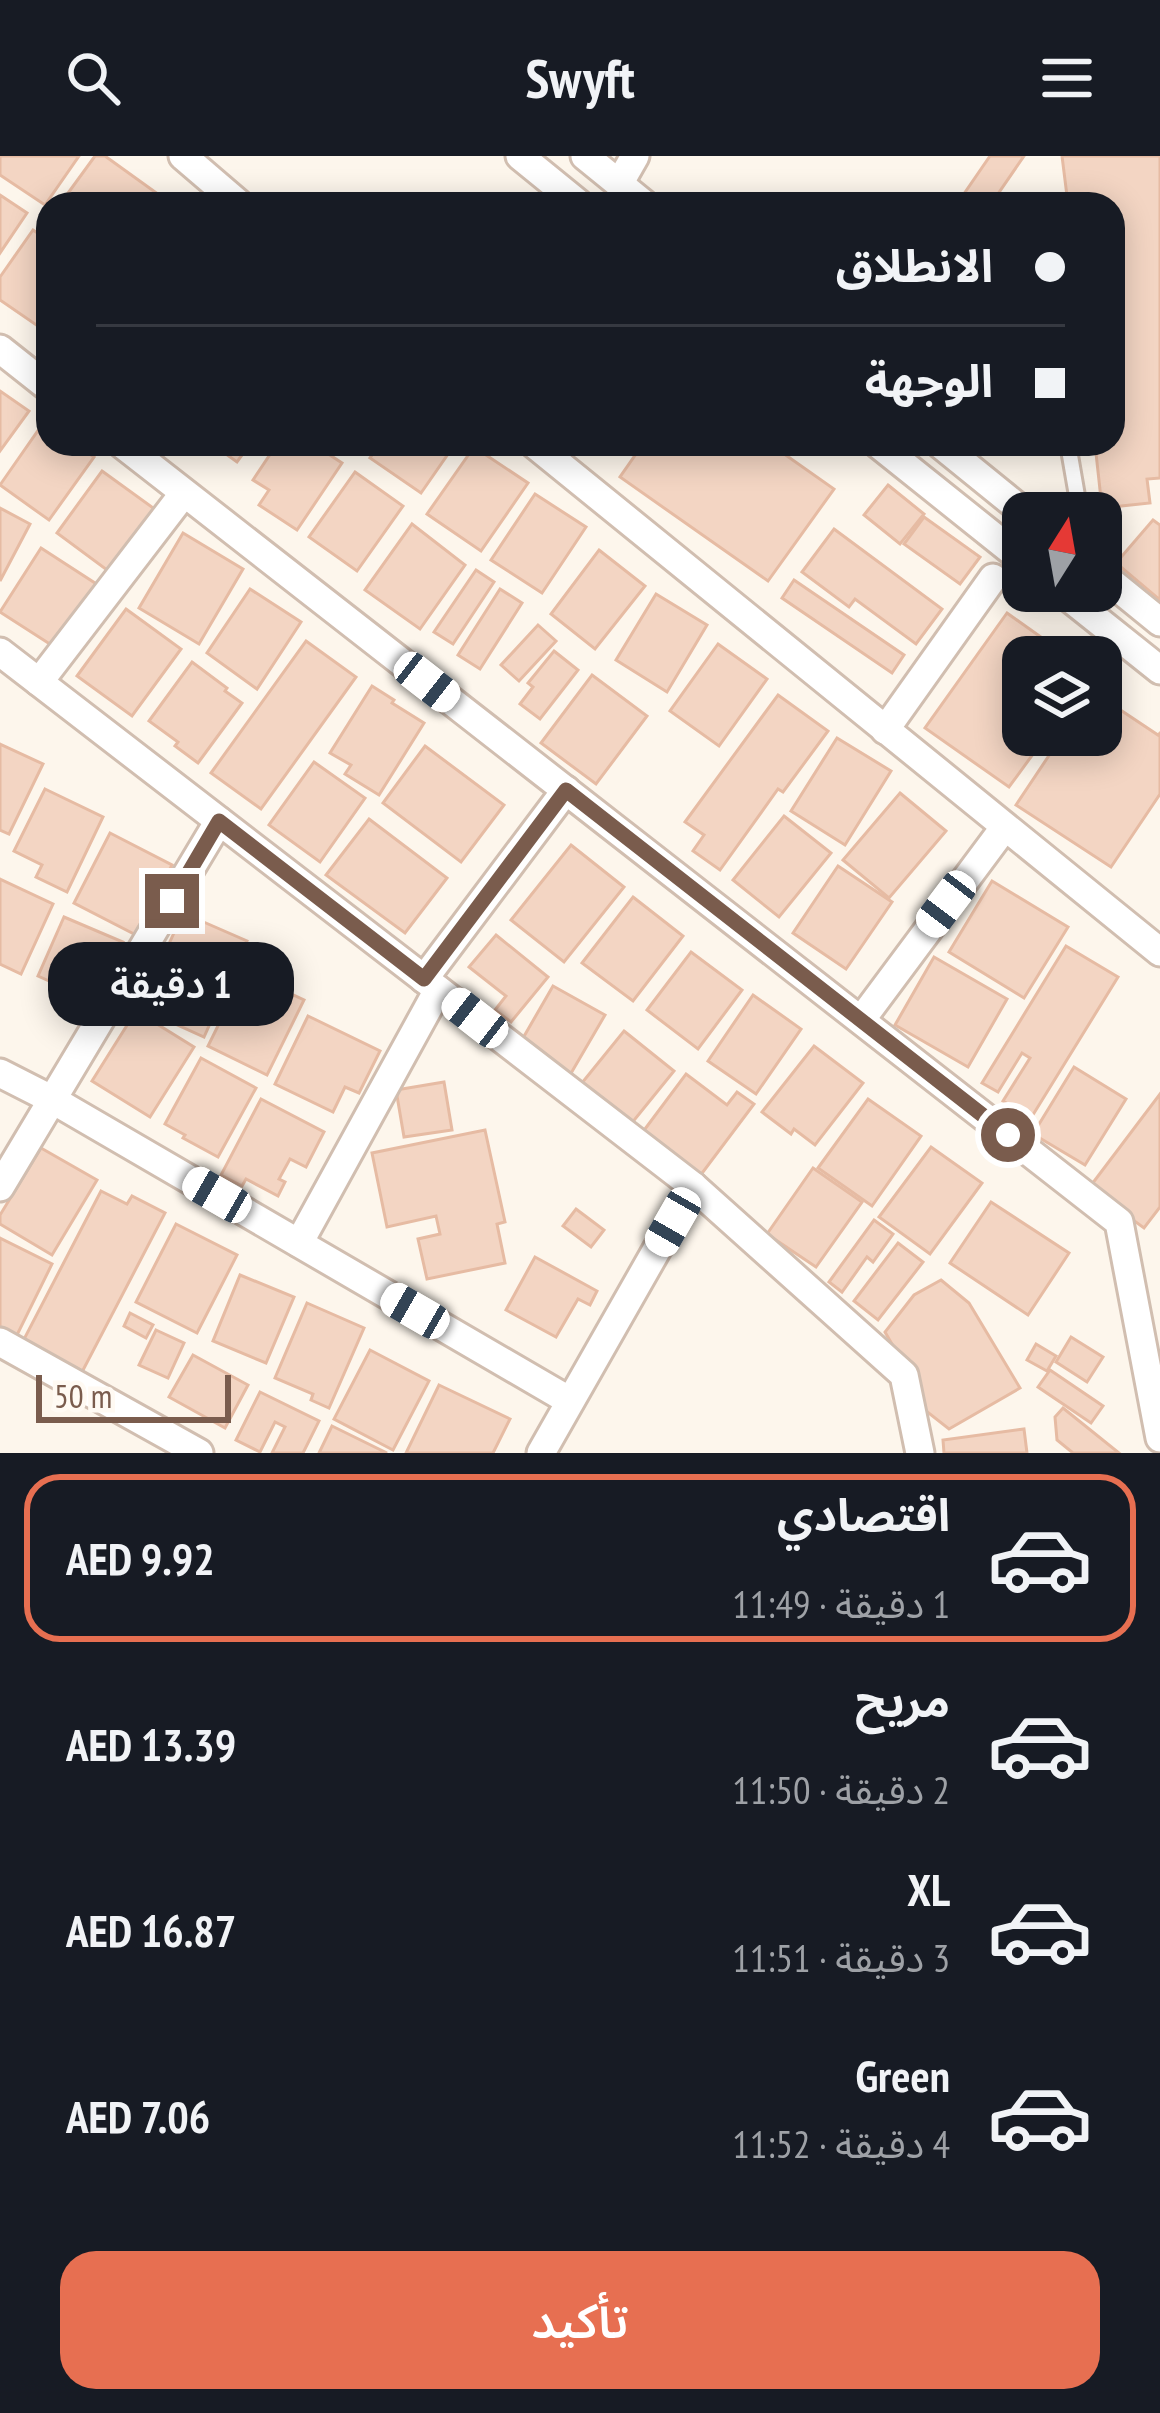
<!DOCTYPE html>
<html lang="ar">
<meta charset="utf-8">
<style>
:root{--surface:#171b24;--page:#242831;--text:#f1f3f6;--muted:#9ea1a6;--line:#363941;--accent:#e76f51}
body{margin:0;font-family:"PT Sans Narrow","Noto Sans Arabic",sans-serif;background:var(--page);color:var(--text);direction:rtl;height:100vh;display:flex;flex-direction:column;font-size:45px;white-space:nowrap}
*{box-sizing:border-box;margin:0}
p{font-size:39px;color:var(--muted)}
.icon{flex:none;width:66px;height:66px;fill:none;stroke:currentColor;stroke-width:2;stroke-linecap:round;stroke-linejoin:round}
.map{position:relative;height:1297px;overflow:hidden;direction:ltr}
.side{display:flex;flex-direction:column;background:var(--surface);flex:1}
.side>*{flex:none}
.top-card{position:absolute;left:36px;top:36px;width:1089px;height:264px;border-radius:36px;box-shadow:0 6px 30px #0003;direction:rtl;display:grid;align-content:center;height:264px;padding:0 60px;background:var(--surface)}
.needle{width:78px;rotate:11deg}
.buttons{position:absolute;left:1002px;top:336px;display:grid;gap:24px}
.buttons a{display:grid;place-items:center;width:120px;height:120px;border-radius:24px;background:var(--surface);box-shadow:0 6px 30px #0003;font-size:60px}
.scale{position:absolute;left:36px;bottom:30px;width:195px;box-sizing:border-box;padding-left:12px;border:6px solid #7a5c4d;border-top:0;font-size:33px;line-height:42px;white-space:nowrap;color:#7a5c4d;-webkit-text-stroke:9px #fffaf3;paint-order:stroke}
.end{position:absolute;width:54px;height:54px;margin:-27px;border:15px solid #7a5c4d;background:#fff;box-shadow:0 0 0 6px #fff}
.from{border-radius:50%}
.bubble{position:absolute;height:84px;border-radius:36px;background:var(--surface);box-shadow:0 6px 30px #0003;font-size:39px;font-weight:600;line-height:84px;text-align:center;direction:rtl}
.car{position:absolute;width:36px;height:72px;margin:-36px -18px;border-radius:15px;box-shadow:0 0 9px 3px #0007;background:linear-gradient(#fff 24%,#345 0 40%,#fff 0 76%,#345 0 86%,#fff 0)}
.top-card b{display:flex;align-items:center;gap:42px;height:114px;font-size:45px}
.top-card b+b{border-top:3px solid var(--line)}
.top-card i{width:30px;height:30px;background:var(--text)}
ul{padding:21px 0 0;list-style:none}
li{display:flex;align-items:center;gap:36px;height:168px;margin:0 24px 18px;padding:0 36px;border:6px solid transparent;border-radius:36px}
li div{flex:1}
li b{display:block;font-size:45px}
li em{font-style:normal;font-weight:600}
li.active{border-color:var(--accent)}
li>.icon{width:108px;height:108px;stroke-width:1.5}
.action{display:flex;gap:24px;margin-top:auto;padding:24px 60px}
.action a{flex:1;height:138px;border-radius:36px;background:var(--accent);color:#fff;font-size:48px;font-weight:600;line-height:138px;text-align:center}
header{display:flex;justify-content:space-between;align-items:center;height:156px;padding:0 60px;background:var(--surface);font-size:54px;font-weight:600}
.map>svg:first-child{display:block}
.building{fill:#f3d5c3;stroke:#e6bba3;stroke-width:3}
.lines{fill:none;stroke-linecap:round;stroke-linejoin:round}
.service-casing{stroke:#d1beb0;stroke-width:20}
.minor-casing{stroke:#d1beb0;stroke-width:33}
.service{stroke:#fff;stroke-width:14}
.minor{stroke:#fff;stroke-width:27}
.route{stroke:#7a5c4d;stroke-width:15}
</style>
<header><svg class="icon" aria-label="menu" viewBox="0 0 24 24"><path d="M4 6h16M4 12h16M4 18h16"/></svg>Swyft<svg class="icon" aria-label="search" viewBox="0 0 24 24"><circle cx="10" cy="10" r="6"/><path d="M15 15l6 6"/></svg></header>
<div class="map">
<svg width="1160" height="1297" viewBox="0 0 1160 1297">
<rect width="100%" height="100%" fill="#fdf6ec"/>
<g class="building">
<path d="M0,0h79l-34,49 -45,-30z"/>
<path d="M95,0h10l57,41 -6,7h-96z"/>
<path d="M990,0h34l-33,48h-34z"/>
<path d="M1062,0h98v322l-13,1 3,24 -48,5 -7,-64h18v-240h-45z"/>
<path d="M0,39l27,18 -27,40z"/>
<path d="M33,74l15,10v93l-48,-33v-23z"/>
<path d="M0,235l29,20 -29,40z"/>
<path d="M44,266l4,3v19h27l19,13 -45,63 -49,-35z"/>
<path d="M212,288h38l-13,18z"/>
<path d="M277,288h36l29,19 -45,67 -38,-25 10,-15 -16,-10z"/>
<path d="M380,288h75l-34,49 -51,-35z"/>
<path d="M643,288h127l64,45 -66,92 -148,-104z"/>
<path d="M474,291l54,36 -47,68 -54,-37z"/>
<path d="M102,315l54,39 -45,63 -54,-40z"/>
<path d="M355,316l48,34 -46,65 -48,-34z"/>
<path d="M888,329l36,29 -24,30 -36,-29z"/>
<path d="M535,338l51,33 -44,66 -51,-33z"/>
<path d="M0,352l30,16 -30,57z"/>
<path d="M924,361l56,40 -20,27 -56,-40z"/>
<path d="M1153,364l7,5v75l-44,-37z"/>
<path d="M412,368l53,41 -45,64 -55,-39z"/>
<path d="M834,373l108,80 -26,35 -61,-45 -6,8 -47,-35z"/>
<path d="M183,377l60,36 -44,75 -60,-36z"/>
<path d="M41,392l57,37 -42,63 -56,-36z"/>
<path d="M599,394l46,36 -50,63 -44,-35z"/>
<path d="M476,414l18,12 -41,62 -19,-12z"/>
<path d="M794,424l110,75 -12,18 -110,-75z"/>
<path d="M250,433l51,33 -44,67 -50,-36z"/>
<path d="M500,433l22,14 -42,66 -22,-14z"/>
<path d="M656,438l51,31 -40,67 -51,-32z"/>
<path d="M126,453l55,40 -49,67 -55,-40z"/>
<path d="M1007,457l62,44h-46v78h24l-38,52 -84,-59z"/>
<path d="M538,469l18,16 -37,40 -18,-16z"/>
<path d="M306,485l50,36 -95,132 -50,-36z"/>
<path d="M718,488l49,35 -48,67 -49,-35z"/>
<path d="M554,495l24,19 -38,49 -20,-15 13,-17 -5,-4z"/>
<path d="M192,506l35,26 -2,3 17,12 -44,60 -23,-17 3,-4 -29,-21z"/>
<path d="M592,519l55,41 -51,68 -55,-41z"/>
<path d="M372,530l22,14 -2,3 32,20 -45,72 -34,-21 6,-9 -21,-12z"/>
<path d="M778,539l50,36 -45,61 -5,-3 -58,81 -27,-19 11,-16 -19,-13z"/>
<path d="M1101,541l57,38 2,-2v61l-49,73 -95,-62 42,-63 3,3 7,-10h33z"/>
<path d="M837,582l54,33 -46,74 -54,-34z"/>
<path d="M0,588l43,20 -34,70 -9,-4z"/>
<path d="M425,590l79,59 -43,57 -78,-59z"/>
<path d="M314,606l51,36 -45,64 -51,-37z"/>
<path d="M45,633l58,28 -36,75 -31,-15 6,-12 -28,-14z"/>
<path d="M900,637l46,38 -57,67 -46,-38z"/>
<path d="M784,660l47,37 -52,64 -46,-37z"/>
<path d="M369,663l78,59 -42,55 -79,-58z"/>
<path d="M110,677l62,32 -36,70 -62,-32z"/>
<path d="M571,689l53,42 -60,75 -53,-42z"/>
<path d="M838,710l54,36 -46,67 -53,-36z"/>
<path d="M0,723l53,25 -32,70 -21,-10z"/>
<path d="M992,725l76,46 -44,71 -75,-46z"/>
<path d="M633,741l50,39 -50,65 -51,-38z"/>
<path d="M183,757l64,28 -43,96 -64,-29z"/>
<path d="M64,761l59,25 -32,74 -30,-12 6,-15 -29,-13z"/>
<path d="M496,779l52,42 -37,45 -16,-12 11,-14 -37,-29z"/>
<path d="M1066,790l52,31 -87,141 -28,-17 27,-43 -8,-5 -24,39 -16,-9z"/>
<path d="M691,796l51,38 -44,59 -51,-39z"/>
<path d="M934,801l73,42 -39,68 -73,-42z"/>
<path d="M248,809l21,11 -3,6 38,18 -37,75 -59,-29z"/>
<path d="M553,830l52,29 -35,60 -51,-30z"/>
<path d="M753,839l48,34 -45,65 -48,-33z"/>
<path d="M136,855l58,36 -44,70 -58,-36z"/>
<path d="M308,860l72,35 -21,42 -14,-6 -12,25 -58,-28z"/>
<path d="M624,875l50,40 -47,58 -50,-40z"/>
<path d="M814,890l49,37 -48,62 -21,-16 -3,5 -29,-22z"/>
<path d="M201,902l55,30 -38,69 -35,-19 2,-3 -20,-11z"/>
<path d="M1074,911l52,32 -41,66 -52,-31z"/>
<path d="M686,918l41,31 10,-13 17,12 -60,80 -58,-43z"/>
<path d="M444,926l8,48 -48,7 -8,-47z"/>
<path d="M1160,938v113l-16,21 -55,-40z"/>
<path d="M261,943l63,33 -18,35 -16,-8 -11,20 6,3 -7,14 -32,-17 -4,7 -21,-11z"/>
<path d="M868,943l53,37 -49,70 -54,-38z"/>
<path d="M485,974l20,92 -8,2 8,39 -78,16 -9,-40 22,-5 -4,-18 -49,11 -15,-74z"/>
<path d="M931,991l51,36 -52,71 -51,-37z"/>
<path d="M41,992l56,32 -45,75 -52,-31v-9z"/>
<path d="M813,1012l49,34 -46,65 -49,-33z"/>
<path d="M101,1035l26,13 5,-8 33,17 -84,161 -59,-31z"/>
<path d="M991,1046l78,51 -41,62 -78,-52z"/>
<path d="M576,1053l28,21 -13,17 -28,-21z"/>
<path d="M874,1064l19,14 -20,28 -6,-5 -25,35 -13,-10z"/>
<path d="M176,1068l61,31 -40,78 -61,-31z"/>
<path d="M0,1082l52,26 -36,73 -16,-8z"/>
<path d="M898,1087l25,19 -45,58 -24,-19z"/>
<path d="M535,1101l62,34 -7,14 -12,-6 -22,38 -50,-27z"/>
<path d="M240,1119l54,22 -28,66 -53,-22z"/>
<path d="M941,1124l28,23 51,85 -71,41 -28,-22 -34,-57 5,-6 -7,-12 29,-37z"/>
<path d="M307,1147l57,25 -35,80 -18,-8 2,-6 -38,-16z"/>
<path d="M130,1157l23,12 -7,13 -22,-12z"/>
<path d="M156,1174l28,13 -16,35 -29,-13z"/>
<path d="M1071,1181l32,20 -16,25 -31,-20z"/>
<path d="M1036,1188l20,12 -9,15 -20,-11z"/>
<path d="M370,1194l59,31 -36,69 -59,-31z"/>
<path d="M193,1199l55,30 -23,43 -56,-31z"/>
<path d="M1050,1214l53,36 -12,17 -53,-36z"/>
<path d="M439,1229l71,34 -17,34h-87z"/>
<path d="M260,1236l59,29 -16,32h-31l13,-26 -10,-5 -15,30 -24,-12z"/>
<path d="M1063,1252l56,45h-46l-16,-13 -2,-23z"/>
<path d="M332,1270l55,27h-68z"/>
<path d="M1024,1273l3,24h-83l-1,-13z"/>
</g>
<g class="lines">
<g class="service-casing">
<path id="service" d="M1068,288l12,69"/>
</g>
<g class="minor-casing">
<g id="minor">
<path d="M183,0l56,48"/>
<path d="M520,0l59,48"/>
<path d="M585,0l59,48"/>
<path d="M619,28l16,-28"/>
<path d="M0,193l48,38"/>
<path d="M122,288l997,778 41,216"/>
<path d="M534,288l626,508"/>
<path d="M878,288l145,116"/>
<path d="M940,288l85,69"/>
<path d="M1101,418l59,48"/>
<path d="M1061,435l99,79"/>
<path d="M0,496l693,534 211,189 16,78"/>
<path d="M39,526l145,-189"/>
<path d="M885,574l108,-152"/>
<path d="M424,823l142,-189"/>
<path d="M861,864l143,-192"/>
<path d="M0,917l53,27 517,301"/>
<path d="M0,1031l219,-366"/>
<path d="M299,1087l139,-253"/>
<path d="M0,1186l199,111"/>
<path d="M541,1297l152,-267"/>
</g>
</g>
<use href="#service" class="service"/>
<use href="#minor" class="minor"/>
</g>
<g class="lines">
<path class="route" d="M172,745l47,-80 205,158 142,-189 442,345"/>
</g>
</svg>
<div class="buttons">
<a><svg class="needle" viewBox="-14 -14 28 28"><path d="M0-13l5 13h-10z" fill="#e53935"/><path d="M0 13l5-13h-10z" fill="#9ea1a6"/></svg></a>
<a><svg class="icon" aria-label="layers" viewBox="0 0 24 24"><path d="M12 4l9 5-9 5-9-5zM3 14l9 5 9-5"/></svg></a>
</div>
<div class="scale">50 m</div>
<i class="end from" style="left:1008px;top:979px"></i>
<i class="end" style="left:172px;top:745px"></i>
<div class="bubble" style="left:48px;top:786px;width:246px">1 دقيقة</div>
<i class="car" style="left:427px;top:526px;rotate:128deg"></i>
<i class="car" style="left:946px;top:748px;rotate:217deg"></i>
<i class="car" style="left:475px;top:862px;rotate:308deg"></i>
<i class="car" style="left:217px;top:1039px;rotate:300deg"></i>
<i class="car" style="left:673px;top:1066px;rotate:210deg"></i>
<i class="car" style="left:415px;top:1155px;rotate:300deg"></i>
<div class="top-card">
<b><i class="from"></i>الانطلاق</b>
<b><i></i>الوجهة</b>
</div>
</div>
<section class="side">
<ul>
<li class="active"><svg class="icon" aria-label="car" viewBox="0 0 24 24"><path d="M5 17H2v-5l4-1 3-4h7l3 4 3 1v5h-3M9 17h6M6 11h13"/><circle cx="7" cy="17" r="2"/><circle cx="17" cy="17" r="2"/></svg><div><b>اقتصادي</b><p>1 دقيقة · 11:49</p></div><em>AED 9.92</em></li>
<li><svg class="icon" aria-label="car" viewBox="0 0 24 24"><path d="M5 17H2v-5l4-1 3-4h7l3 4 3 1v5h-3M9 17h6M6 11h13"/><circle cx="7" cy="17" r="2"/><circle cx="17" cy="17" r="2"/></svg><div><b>مريح</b><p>2 دقيقة · 11:50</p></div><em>AED 13.39</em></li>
<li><svg class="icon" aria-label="car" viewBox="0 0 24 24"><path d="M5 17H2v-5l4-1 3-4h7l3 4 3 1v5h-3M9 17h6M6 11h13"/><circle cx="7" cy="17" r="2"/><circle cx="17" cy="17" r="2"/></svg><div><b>XL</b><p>3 دقيقة · 11:51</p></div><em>AED 16.87</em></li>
<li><svg class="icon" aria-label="car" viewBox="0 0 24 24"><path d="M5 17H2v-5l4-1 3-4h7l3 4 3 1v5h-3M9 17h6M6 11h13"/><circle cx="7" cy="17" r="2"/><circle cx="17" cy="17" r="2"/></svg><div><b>Green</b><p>4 دقيقة · 11:52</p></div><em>AED 7.06</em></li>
</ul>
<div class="action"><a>تأكيد</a></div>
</section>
